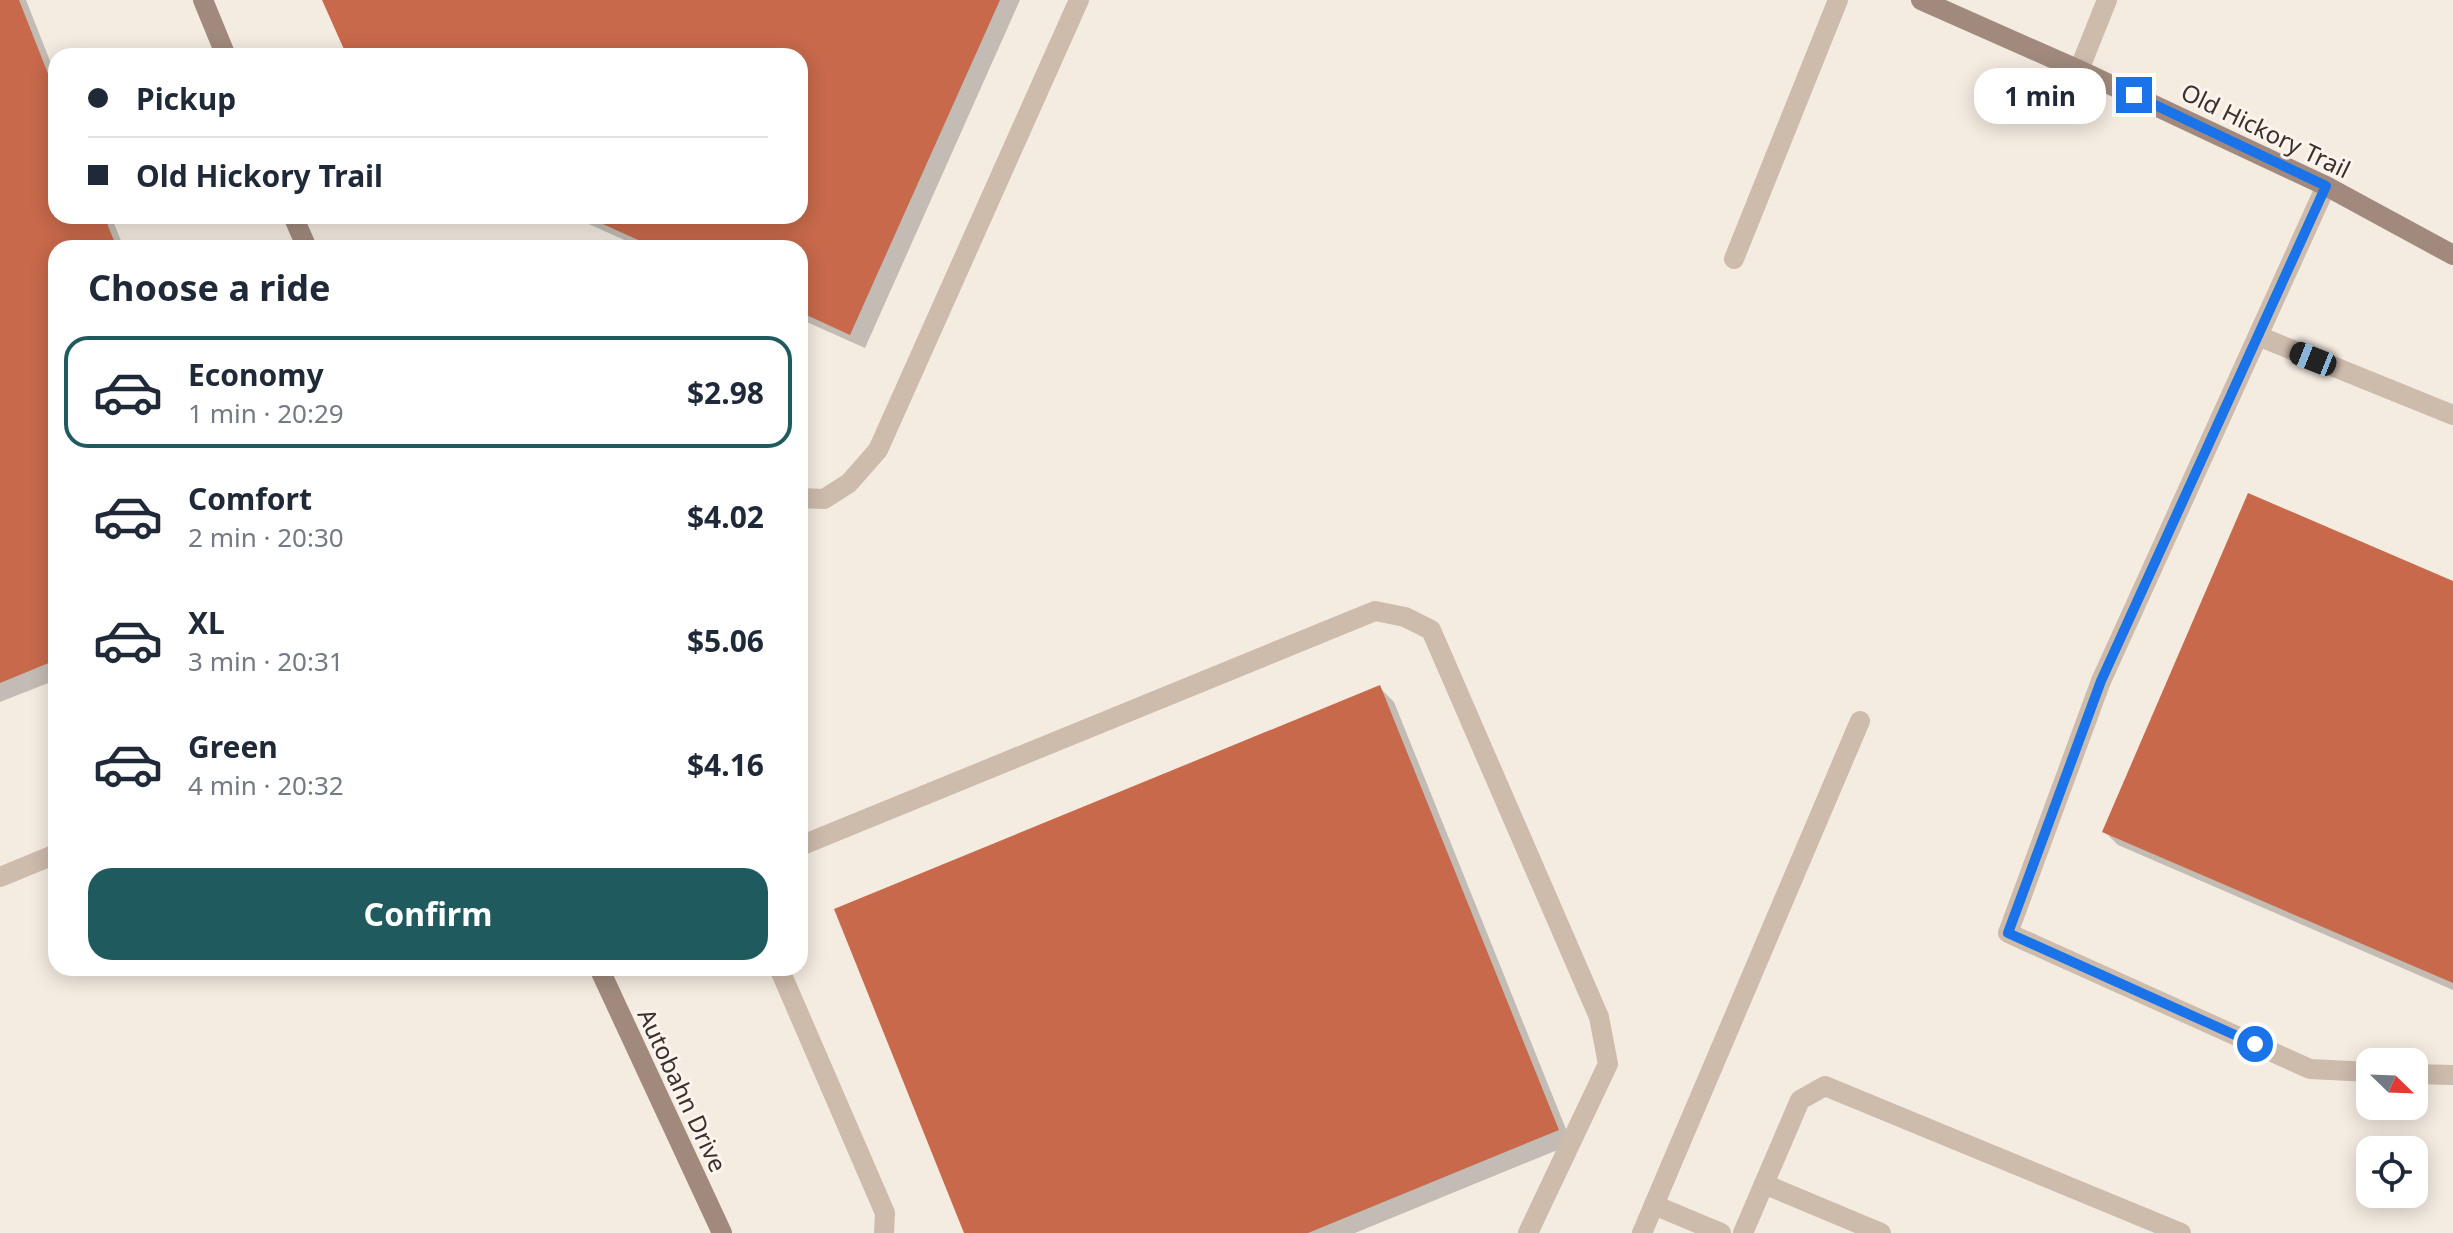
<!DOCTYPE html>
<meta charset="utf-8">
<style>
:root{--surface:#fff;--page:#f2f2f3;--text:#1f2937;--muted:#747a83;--line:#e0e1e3;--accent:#1f5a5e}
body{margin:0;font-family:"Noto Sans",sans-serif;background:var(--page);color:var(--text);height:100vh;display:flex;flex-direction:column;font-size:30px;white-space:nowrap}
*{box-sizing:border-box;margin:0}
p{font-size:26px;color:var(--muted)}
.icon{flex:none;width:44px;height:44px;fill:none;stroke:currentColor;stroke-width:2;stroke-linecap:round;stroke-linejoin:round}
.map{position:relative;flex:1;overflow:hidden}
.panel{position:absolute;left:48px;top:240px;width:760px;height:736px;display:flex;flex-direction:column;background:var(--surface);border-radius:24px;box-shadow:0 4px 20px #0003}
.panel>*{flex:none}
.guide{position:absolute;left:48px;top:48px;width:760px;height:176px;border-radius:24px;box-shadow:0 4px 20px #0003;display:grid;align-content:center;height:176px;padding:0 40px;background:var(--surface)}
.needle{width:52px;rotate:113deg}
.tools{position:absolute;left:2356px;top:1048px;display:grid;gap:16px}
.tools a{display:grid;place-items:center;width:72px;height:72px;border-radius:16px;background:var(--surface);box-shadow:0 4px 20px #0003;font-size:40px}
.end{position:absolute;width:36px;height:36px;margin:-18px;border:10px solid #1a73e8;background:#fff;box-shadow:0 0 0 4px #fff}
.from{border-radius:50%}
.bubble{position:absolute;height:56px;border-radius:24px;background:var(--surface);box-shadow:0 4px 20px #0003;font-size:26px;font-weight:700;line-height:56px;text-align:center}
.car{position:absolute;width:24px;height:48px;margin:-24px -12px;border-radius:10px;box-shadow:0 0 6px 2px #0007;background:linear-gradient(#222 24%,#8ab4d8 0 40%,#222 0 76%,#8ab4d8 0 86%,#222 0)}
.guide b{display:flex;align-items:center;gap:28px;height:76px;font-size:30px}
.guide b+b{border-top:2px solid var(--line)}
.guide i{width:20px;height:20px;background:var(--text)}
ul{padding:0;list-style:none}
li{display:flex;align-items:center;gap:24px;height:112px;margin:0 16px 12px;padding:0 24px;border:4px solid transparent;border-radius:24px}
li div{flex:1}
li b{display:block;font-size:30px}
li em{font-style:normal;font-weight:700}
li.on{border-color:var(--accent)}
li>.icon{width:72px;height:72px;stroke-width:1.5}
h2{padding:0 40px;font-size:36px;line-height:96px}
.button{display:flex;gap:16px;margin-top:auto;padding:16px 40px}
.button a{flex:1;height:92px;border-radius:24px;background:var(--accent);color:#fff;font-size:32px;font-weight:700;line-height:92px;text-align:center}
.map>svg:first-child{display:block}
.shadow{fill:#0003}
.building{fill:#c8694b}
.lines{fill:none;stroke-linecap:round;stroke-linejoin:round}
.lane{stroke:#cdbbac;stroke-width:20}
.secondary{stroke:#a18a7d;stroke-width:20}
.route{stroke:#1a73e8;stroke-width:10}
.labels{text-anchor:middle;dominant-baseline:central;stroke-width:6;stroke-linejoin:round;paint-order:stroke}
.street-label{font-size:24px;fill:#3b302b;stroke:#fbf5ee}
</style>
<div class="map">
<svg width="2453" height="1233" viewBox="0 0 2453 1233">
<rect width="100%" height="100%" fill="#f4ebe1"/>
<g class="shadow">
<path d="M0,0h26l30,76v140h55l13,32h-68v432l-56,22z"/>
<path d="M324,0h696l-155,348 -65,-29v-71h-158l-71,-32h229v-160h-451z"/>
<path d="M2453,583v407l-335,-145 -14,-14z"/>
<path d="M1380,688l14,14 178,442 -217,89h-389z"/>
</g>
<g class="building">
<path d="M0,0h19l37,94v122h48l13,32h-61v412l-56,23z"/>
<path d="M322,0h678l-150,335 -50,-23v-64h-144l-71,-32h215v-160h-453z"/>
<path d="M2248,493l205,88v402l-351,-151z"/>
<path d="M1380,685l179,445 -251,103h-344l-130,-324z"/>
</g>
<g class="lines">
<g class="lane">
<path d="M2079,70l28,-70"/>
<path d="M2326,186l-225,495 -93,252 302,136 60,3"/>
<path d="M1734,259l104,-259"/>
<path d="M2258,336l195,79"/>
<path d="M800,498l24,1 25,-16 29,-33 201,-450"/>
<path d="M800,846l575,-235 30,6 26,13 168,387 9,47 -80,169"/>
<path d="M0,877l56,-23"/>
<path d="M779,968l106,245 -1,20"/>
<path d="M2414,1074l39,1"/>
<path d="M1764,1184l117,49"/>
<path d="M1654,1205l67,28"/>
<path d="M1642,1233l218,-512"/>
<path d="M1743,1233l57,-133 25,-14 356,147"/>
</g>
<g class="secondary">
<path d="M203,0l23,56"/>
<path d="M1921,0l158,70 247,116 127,69"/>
<path d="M293,216l14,32"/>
<path d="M599,968l123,265"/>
</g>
</g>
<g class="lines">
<path class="route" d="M2134,95l192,91 -225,495 -93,252 247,111"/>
</g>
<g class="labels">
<g class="street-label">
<text transform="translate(2266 130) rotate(26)">Old Hickory Trail</text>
<text transform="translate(683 1090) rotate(65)">Autobahn Drive</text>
</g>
</g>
</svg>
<div class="tools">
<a><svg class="needle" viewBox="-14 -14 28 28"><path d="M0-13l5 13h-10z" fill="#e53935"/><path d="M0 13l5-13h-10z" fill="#747a83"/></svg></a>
<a><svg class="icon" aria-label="locate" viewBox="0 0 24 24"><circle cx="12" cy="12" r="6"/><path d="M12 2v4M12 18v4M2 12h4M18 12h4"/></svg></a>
</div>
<i class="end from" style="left:2255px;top:1044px"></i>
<i class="end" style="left:2134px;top:95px"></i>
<div class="bubble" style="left:1974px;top:68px;width:132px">1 min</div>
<i class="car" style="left:2313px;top:359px;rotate:292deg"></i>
<div class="guide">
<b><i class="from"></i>Pickup</b>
<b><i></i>Old Hickory Trail</b>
</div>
<section class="panel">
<h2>Choose a ride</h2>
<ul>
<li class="on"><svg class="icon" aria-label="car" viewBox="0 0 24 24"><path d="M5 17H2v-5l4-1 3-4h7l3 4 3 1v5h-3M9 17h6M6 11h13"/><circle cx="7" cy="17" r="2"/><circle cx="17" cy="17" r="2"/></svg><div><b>Economy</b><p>1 min · 20:29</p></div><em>$2.98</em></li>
<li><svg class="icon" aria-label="car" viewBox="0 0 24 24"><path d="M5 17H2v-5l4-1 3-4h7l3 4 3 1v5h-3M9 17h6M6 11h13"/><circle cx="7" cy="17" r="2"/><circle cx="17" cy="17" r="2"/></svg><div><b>Comfort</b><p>2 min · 20:30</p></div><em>$4.02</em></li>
<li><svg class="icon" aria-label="car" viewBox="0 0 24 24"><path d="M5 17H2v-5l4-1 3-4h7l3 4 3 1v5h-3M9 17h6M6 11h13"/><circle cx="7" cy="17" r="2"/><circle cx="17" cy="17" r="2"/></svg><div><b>XL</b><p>3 min · 20:31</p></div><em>$5.06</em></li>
<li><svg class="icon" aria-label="car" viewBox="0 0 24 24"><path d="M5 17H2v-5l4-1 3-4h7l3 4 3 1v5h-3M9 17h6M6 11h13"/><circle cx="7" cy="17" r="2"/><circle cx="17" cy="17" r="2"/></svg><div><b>Green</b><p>4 min · 20:32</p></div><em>$4.16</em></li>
</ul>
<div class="button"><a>Confirm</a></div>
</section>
</div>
